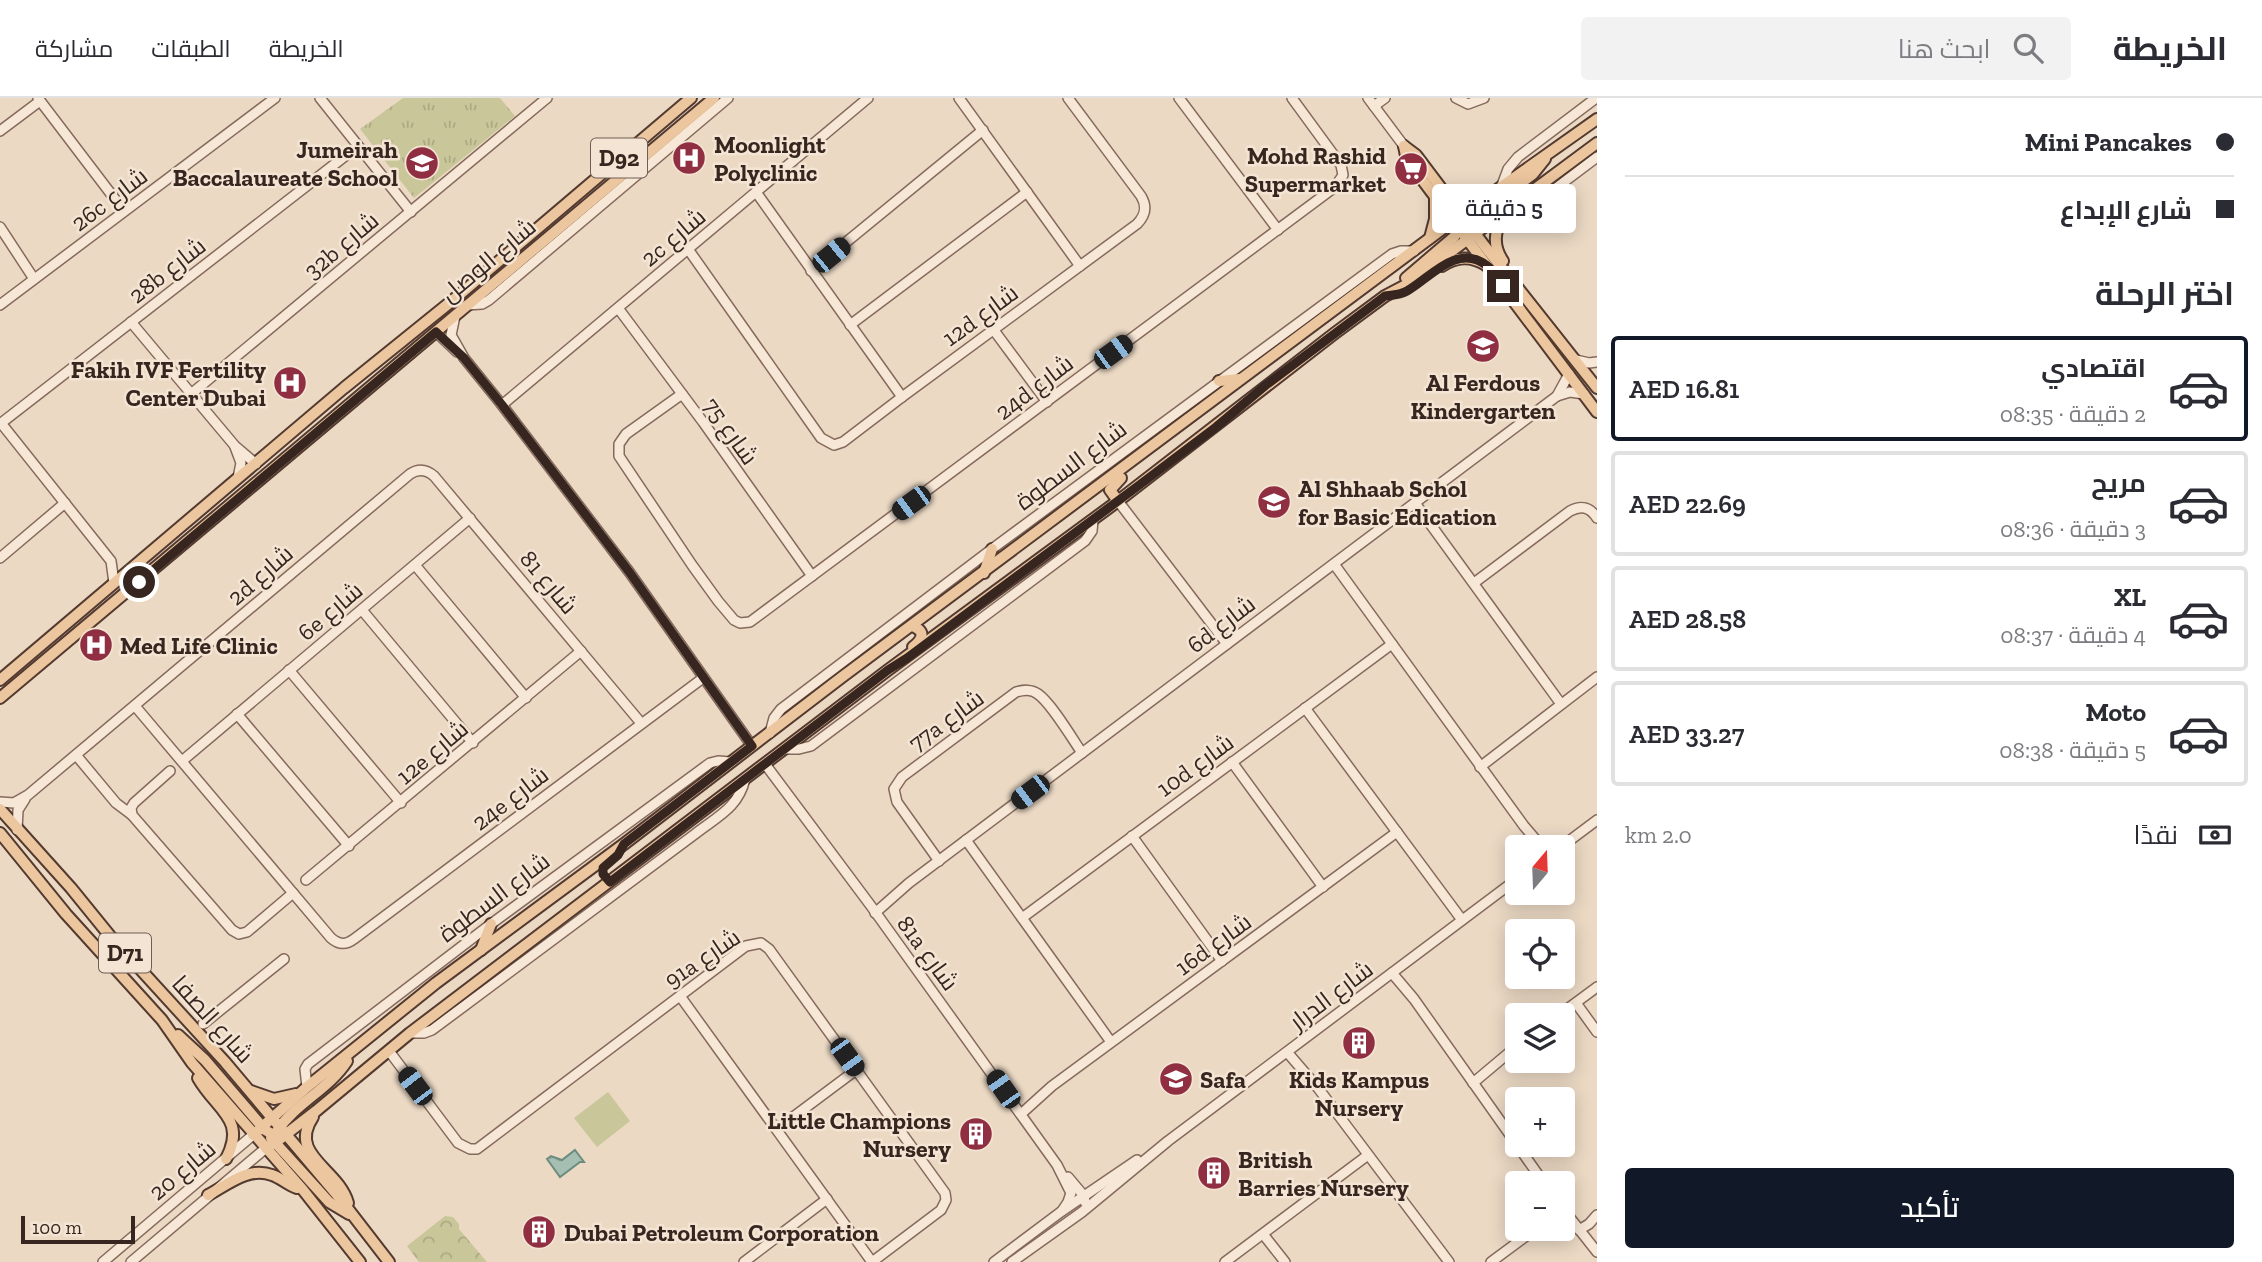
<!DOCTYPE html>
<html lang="ar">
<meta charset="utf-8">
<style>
:root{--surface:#fff;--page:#f2f2f3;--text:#2b2b33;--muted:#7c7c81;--line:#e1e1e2;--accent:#111827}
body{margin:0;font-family:"Zilla Slab",Cairo,serif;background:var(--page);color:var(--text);direction:rtl;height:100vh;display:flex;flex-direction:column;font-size:26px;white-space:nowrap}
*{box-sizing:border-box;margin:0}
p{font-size:23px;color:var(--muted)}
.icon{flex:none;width:38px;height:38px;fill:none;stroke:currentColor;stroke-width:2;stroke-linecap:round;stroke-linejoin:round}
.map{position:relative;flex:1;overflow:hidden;direction:ltr}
.sheet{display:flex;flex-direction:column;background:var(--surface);width:665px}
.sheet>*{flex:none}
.banner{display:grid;align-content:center;height:154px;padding:0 28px;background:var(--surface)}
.needle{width:46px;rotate:19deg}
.tools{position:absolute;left:1505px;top:737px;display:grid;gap:14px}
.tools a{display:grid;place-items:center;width:70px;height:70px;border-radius:7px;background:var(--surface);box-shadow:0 4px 18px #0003;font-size:35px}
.scale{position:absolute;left:21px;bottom:18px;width:114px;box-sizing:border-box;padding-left:7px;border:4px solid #36261f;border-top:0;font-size:19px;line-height:24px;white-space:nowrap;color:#36261f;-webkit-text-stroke:5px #f3e4d3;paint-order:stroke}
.end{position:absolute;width:32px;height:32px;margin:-16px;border:9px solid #36261f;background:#fff;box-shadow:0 0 0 4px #fff}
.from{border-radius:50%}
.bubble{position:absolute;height:49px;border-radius:7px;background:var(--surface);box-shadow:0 4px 18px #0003;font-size:23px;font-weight:600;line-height:49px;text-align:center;direction:rtl}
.car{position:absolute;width:21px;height:42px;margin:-21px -10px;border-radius:9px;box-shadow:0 0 5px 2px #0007;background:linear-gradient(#222 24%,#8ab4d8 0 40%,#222 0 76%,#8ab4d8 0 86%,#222 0)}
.banner b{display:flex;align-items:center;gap:24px;height:66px;font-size:26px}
.banner b+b{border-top:2px solid var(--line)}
.banner i{width:18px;height:18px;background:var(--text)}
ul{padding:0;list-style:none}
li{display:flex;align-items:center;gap:21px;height:105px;margin:0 14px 10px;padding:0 14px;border:4px solid var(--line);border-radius:7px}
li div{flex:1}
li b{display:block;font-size:26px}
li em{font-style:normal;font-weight:600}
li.on{border-color:var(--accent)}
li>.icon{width:63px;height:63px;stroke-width:1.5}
h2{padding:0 28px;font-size:32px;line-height:84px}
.pay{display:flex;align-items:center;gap:18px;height:77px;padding:0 28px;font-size:26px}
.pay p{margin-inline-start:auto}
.button{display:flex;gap:14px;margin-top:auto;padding:14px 28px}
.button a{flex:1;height:80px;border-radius:7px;background:var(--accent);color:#fff;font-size:28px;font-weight:600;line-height:80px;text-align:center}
header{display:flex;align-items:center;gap:42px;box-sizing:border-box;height:98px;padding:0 35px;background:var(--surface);border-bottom:2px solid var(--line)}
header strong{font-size:33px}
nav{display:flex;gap:38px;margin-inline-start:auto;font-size:24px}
.search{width:490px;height:63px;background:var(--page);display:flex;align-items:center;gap:18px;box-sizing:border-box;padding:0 24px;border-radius:7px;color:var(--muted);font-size:26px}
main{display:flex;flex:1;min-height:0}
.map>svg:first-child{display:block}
.grass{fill:url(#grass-tufts)}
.forest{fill:url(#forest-crowns)}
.pitch{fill:#c9c699}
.water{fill:url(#water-ripples);stroke:#6d8c7f;stroke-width:2}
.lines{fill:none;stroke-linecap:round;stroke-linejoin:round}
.minor-casing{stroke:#856a5c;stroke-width:12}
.major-casing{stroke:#533a30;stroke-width:14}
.minor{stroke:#f7e7d7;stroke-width:9}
.major{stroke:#ecc69e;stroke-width:10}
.route{stroke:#36261f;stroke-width:9}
.labels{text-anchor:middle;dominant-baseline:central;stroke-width:5;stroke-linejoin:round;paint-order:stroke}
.shield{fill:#f3e4d3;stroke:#6f5f55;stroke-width:2}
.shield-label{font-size:23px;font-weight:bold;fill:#36261f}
.poi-label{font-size:24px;font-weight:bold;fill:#36261f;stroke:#f3e4d3;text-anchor:start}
.street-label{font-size:24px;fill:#36261f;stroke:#f3e4d3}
</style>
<header>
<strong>الخريطة</strong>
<div class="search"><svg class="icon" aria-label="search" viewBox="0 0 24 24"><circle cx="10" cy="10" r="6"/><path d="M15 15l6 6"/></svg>ابحث هنا</div>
<nav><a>الخريطة</a><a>الطبقات</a><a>مشاركة</a></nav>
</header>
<main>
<section class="sheet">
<div class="banner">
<b><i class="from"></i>Mini Pancakes</b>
<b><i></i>شارع الإبداع</b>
</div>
<h2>اختر الرحلة</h2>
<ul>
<li class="on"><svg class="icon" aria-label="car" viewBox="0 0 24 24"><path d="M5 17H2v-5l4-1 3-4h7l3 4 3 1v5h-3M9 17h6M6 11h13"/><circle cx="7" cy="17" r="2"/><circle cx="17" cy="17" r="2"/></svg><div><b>اقتصادي</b><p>2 دقيقة · 08:35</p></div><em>AED 16.81</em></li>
<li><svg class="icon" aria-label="car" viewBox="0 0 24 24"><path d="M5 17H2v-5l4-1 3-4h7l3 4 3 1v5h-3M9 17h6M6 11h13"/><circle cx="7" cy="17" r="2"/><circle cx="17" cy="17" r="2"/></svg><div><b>مريح</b><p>3 دقيقة · 08:36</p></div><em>AED 22.69</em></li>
<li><svg class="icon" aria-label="car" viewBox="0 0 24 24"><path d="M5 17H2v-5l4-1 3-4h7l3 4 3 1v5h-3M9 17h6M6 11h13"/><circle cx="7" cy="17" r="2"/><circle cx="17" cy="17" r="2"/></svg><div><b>XL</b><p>4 دقيقة · 08:37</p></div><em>AED 28.58</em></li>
<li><svg class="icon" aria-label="car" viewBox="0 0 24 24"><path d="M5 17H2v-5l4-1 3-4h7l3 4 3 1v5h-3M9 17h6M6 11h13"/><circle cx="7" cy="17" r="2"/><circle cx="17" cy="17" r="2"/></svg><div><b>Moto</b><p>5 دقيقة · 08:38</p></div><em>AED 33.27</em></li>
</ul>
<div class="pay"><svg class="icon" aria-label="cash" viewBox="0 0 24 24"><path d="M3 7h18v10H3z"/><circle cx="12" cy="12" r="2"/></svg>نقدًا<p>2.0 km</p></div>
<div class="button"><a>تأكيد</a></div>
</section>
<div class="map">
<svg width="1597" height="1164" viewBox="0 0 1597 1164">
<defs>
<pattern id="grass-tufts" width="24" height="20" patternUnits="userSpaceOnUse" patternTransform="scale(1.75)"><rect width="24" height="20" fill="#c9c699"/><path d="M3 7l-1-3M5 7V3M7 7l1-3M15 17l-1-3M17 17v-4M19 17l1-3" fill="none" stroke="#adaa83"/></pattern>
<pattern id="forest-crowns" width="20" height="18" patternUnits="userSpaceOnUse" patternTransform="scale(1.75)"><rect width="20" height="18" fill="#c9c699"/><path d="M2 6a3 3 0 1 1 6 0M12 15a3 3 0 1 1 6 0" fill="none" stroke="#adaa83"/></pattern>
<pattern id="water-ripples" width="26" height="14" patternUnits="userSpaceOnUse" patternTransform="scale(1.75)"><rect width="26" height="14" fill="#a6bfb3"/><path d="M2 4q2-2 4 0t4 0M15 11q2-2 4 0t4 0" fill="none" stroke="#889b91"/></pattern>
</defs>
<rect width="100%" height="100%" fill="#ebd9c4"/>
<path class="grass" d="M403,0h97l15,18 -101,82 -54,-69z"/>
<path class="forest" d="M445,1118l8,1 6,7v5l28,33h-68l-12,-16z"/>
<path class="pitch" d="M608,994l22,29 -33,26 -23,-29z"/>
<path class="water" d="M575,1052l9,12h-4l-20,15 -13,-18 4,-3 11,4z"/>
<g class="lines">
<g class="minor-casing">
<g id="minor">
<path d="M38,0l86,113"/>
<path d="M320,0l91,114"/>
<path d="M959,0l121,168"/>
<path d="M1179,0l99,132"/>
<path d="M1368,0l36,48"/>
<path d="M1456,0l12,6 16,-6"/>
<path d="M1374,8l11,-8"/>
<path d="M0,33l40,-30"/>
<path d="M1502,87l6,-16 10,-12 78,-59"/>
<path d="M756,94l146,205"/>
<path d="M1518,104l26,-5 53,-40"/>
<path d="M0,129l34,52"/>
<path d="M688,151l133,189 13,7 9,-3 59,-45 235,-173c9,-9 10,-18 4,-28l-73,-98"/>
<path d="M811,173l172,-141"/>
<path d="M0,207l275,-207"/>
<path d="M467,207l15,-1 7,-4 239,-202"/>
<path d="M618,210l85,114 109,154"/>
<path d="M455,218l-4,19 13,23 38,47 128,168 122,173"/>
<path d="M131,224l104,124 21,18"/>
<path d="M850,227l177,-133"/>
<path d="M993,231l54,73"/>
<path d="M436,234l21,20"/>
<path d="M1576,262l13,3 8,-1"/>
<path d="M191,296l356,-296"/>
<path d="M682,296l-56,40 -7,10v12l73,109 26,36 16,19 6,3 10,-1 585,-435 8,-12 -2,-10 -49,-67"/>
<path d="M1557,298l13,-4 14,2"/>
<path d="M502,307l366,-307"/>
<path d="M1,325l110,138 3,22"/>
<path d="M0,326l358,-278"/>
<path d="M235,349l6,16 -3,15"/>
<path d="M1118,403l109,143"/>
<path d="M1415,405l146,201"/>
<path d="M0,460l65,-55"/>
<path d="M1334,466l190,262 18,21"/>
<path d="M415,467l111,133"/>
<path d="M1474,485l96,-72c11,-6 20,-4 27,7"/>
<path d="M362,512l111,133"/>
<path d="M289,572l112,133"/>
<path d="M135,608l196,232c8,7 15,7 23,1l349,-261"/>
<path d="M1305,610l157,212"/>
<path d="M237,616l112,132"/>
<path d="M770,635l4,-15 7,-9 211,-160 400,-295 9,-3h13"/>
<path d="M786,651h13l12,-3 274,-205 7,-10 1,-11"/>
<path d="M76,657l40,48 16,12"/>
<path d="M182,663l288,-243"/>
<path d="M1232,664l91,125"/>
<path d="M765,666l106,142 186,259 14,28 -3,9 -6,9"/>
<path d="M1480,669l117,-90"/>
<path d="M170,673l-36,32 -3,5 1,7 100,115 7,4 8,-2 46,-39"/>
<path d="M0,704l14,1 14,-8 382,-321c9,-6 17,-4 24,2l207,247"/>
<path d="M17,732l1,-20 7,-11"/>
<path d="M1132,738l90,125"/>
<path d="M966,742l145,202"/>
<path d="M1561,749l36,-27"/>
<path d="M939,763l-42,-59 -3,-13 8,-12 114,-85c8,-2 15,-3 22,2 13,9 34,44 44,59"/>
<path d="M306,782l275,-229"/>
<path d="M875,815l34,-30 648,-487 12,-22"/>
<path d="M1022,820l370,-274"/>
<path d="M1392,875l22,26 130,184"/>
<path d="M680,898l192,266"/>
<path d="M1576,905l21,29"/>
<path d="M1559,917l38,-28"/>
<path d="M203,926l81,-65"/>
<path d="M410,935h14l8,-3 263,-196c23,-18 43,-26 50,-55"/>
<path d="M389,953l69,92 12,6h7l269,-203 15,-3 8,6 176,244 1,7 -5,10 -69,52"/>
<path d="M1287,954l31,36 131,174"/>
<path d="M1473,985l44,-37"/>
<path d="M307,989l-2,-18 3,-5 183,-140 219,-161 8,-2 13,1"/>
<path d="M1021,1016l31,-28 345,-254"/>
<path d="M777,1031l79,-59"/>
<path d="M1068,1079l16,19 1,6"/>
<path d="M1563,1111l34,43"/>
<path d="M1579,1132l10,-6 8,-9"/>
<path d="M1263,1136l22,28"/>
<path d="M103,1164l150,-127"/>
<path d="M131,1164l135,-114"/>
<path d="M744,1164l83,-63"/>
<path d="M994,1164l68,-51 75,-51"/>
<path d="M1012,1164l70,-50 86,-71 349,-262"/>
<path d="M1225,1164l143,-107"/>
<path d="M1491,1164l46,-34"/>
</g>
</g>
<g class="major-casing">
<g id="major">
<path d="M1404,48l2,10 15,22 176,234"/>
<path d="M1404,48l12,9 67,89 114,144"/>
<path d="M1446,94l19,6 20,-3"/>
<path d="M1469,132l4,-9 7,-7 53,-40 12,-15"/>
<path d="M1430,140l5,-19v-20"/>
<path d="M1503,163c-11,-16 -8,-30 0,-47"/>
<path d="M1442,168c15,-10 29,-10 44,-1"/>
<path d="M1406,180l48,-41 8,-13"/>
<path d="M1219,283l21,-2"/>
<path d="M1118,403l-8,-11 11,-12"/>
<path d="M984,475l8,-24"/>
<path d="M912,528c14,5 11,13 1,21"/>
<path d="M0,582l344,-292 114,-92 233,-198"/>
<path d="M0,600l714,-600"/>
<path d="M0,711l71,79 39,48 115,126 113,134 51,66"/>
<path d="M0,735l66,81 96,106 30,43 111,127 57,72"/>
<path d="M481,852l10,-26"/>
<path d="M178,937l27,25 60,70 9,5 12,-1"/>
<path d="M198,980c19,33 49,41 28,81"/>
<path d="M251,993l23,8 22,-5"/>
<path d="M313,1019c-26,38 26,52 35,86"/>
<path d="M277,1033c19,-28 52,-42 70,-70"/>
<path d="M253,1037l54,-48 129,-104 188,-139 218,-167 611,-456 144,-102"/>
<path d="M271,1040l58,64 20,12"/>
<path d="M266,1050l10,-6 40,-31 94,-78 478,-363 230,-169 217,-168 50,-37 21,-11 191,-142"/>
<path d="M208,1097c19,-10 41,-29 64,-20 9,3 16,10 25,13"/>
</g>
</g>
<use href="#minor" class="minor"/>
<use href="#major" class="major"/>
</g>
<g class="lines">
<path class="route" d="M139,484l297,-250 28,26 38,47 128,168 122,173 -128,98 -6,11 -15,13v6l7,8 278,-212 19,-12 231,-172 78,-59 50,-42 119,-89c8,-1 15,-1 22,-5 23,-13 50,-48 79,-26 7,5 12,14 17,21"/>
</g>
<defs>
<g id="hospital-disc" transform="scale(1.75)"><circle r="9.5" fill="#902f42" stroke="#f3e4d3"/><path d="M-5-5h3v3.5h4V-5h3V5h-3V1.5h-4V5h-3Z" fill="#fff"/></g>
<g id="school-disc" transform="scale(1.75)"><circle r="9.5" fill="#902f42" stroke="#f3e4d3"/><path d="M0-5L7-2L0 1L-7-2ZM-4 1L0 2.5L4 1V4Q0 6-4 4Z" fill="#fff"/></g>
<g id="supermarket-disc" transform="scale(1.75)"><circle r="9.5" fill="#902f42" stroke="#f3e4d3"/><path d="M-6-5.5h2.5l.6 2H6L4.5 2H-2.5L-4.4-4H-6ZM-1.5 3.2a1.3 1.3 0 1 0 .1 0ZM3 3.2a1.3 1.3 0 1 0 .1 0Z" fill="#fff"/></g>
<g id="building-disc" transform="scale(1.75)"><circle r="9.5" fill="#902f42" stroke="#f3e4d3"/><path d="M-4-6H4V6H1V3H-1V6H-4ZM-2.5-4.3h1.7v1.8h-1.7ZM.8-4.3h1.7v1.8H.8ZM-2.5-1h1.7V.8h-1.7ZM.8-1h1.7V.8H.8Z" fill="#fff"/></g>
</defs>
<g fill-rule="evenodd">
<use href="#hospital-disc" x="689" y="60"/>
<use href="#school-disc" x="422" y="65"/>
<use href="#supermarket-disc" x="1411" y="71"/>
<use href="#school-disc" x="1483" y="248"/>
<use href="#hospital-disc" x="290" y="285"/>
<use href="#school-disc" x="1274" y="404"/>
<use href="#hospital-disc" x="96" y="547"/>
<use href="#building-disc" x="1359" y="945"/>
<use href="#school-disc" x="1176" y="981"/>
<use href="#building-disc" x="976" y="1036"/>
<use href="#building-disc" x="1214" y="1075"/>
<use href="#building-disc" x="539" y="1134"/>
</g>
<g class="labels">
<g class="shield">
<rect x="591" y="40.5" width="56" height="39" rx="5"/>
<rect x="99" y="835.5" width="52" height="39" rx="5"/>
</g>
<g class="shield-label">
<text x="619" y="60">D92</text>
<text x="125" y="855">D71</text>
</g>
<g class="poi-label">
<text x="714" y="46">Moonlight<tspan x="714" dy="28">Polyclinic</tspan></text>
<text x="398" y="51" text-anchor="end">Jumeirah<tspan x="398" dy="28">Baccalaureate School</tspan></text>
<text x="1386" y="57" text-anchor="end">Mohd Rashid<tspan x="1386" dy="28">Supermarket</tspan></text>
<text x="266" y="271" text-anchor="end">Fakih IVF Fertility<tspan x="266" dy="28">Center Dubai</tspan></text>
<text x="1483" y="284" text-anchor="middle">Al Ferdous<tspan x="1483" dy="28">Kindergarten</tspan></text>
<text x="1298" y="390">Al Shhaab Schol<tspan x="1298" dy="28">for Basic Edication</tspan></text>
<text x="120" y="547">Med Life Clinic</text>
<text x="1200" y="981">Safa</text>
<text x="1359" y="981" text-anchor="middle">Kids Kampus<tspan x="1359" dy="28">Nursery</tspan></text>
<text x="951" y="1022" text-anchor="end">Little Champions<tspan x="951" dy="28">Nursery</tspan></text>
<text x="1238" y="1061">British<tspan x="1238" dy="28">Barries Nursery</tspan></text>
<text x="564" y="1134">Dubai Petroleum Corporation</text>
</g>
<g class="street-label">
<text transform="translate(109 101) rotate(-37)">26c شارع</text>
<text transform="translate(673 139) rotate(-40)">2c شارع</text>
<text transform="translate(341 147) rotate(-40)">32b شارع</text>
<text transform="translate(488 162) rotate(-40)">شارع الوصل</text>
<text transform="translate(167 172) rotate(-38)">28b شارع</text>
<text transform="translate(980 217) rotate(-36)">12d شارع</text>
<text transform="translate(1034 289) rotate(-37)">24d شارع</text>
<text transform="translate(731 333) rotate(55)">شارع 75</text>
<text transform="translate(1071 367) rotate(-37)">شارع السطوة</text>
<text transform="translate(260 477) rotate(-41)">2d شارع</text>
<text transform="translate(549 484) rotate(50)">شارع 81</text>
<text transform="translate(330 513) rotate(-40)">6e شارع</text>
<text transform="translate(1221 526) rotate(-37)">6d شارع</text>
<text transform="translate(946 622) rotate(-36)">77a شارع</text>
<text transform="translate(432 654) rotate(-40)">12e شارع</text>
<text transform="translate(1195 667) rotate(-36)">10d شارع</text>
<text transform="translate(510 700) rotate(-37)">24e شارع</text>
<text transform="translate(494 799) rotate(-37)">شارع السطوة</text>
<text transform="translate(1213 846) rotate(-36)">16d شارع</text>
<text transform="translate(928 855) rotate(54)">81a شارع</text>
<text transform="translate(702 860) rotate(-34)">91a شارع</text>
<text transform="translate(1331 897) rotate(-37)">شارع الدرار</text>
<text transform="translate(213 921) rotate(48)">شارع الصفا</text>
<text transform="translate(182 1072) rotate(-40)">شارع 20</text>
</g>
</g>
</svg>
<div class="tools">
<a><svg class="needle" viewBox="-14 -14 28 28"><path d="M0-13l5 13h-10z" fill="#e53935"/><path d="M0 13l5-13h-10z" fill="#7c7c81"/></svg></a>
<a><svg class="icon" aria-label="locate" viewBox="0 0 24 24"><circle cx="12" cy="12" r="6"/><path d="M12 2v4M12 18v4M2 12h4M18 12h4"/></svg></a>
<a><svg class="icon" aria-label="layers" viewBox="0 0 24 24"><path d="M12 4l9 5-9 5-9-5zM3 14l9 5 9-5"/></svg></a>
<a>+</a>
<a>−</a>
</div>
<div class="scale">100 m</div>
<i class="end from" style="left:139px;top:484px"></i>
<i class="end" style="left:1503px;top:188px"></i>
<div class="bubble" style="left:1432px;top:86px;width:144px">5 دقيقة</div>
<i class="car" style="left:831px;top:157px;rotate:51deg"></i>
<i class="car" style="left:1113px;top:254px;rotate:54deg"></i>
<i class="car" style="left:911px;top:405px;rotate:234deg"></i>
<i class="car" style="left:1030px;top:694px;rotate:233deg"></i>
<i class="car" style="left:847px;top:959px;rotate:144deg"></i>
<i class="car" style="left:415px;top:988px;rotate:323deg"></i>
<i class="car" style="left:1003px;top:991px;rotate:325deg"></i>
</div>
</main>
